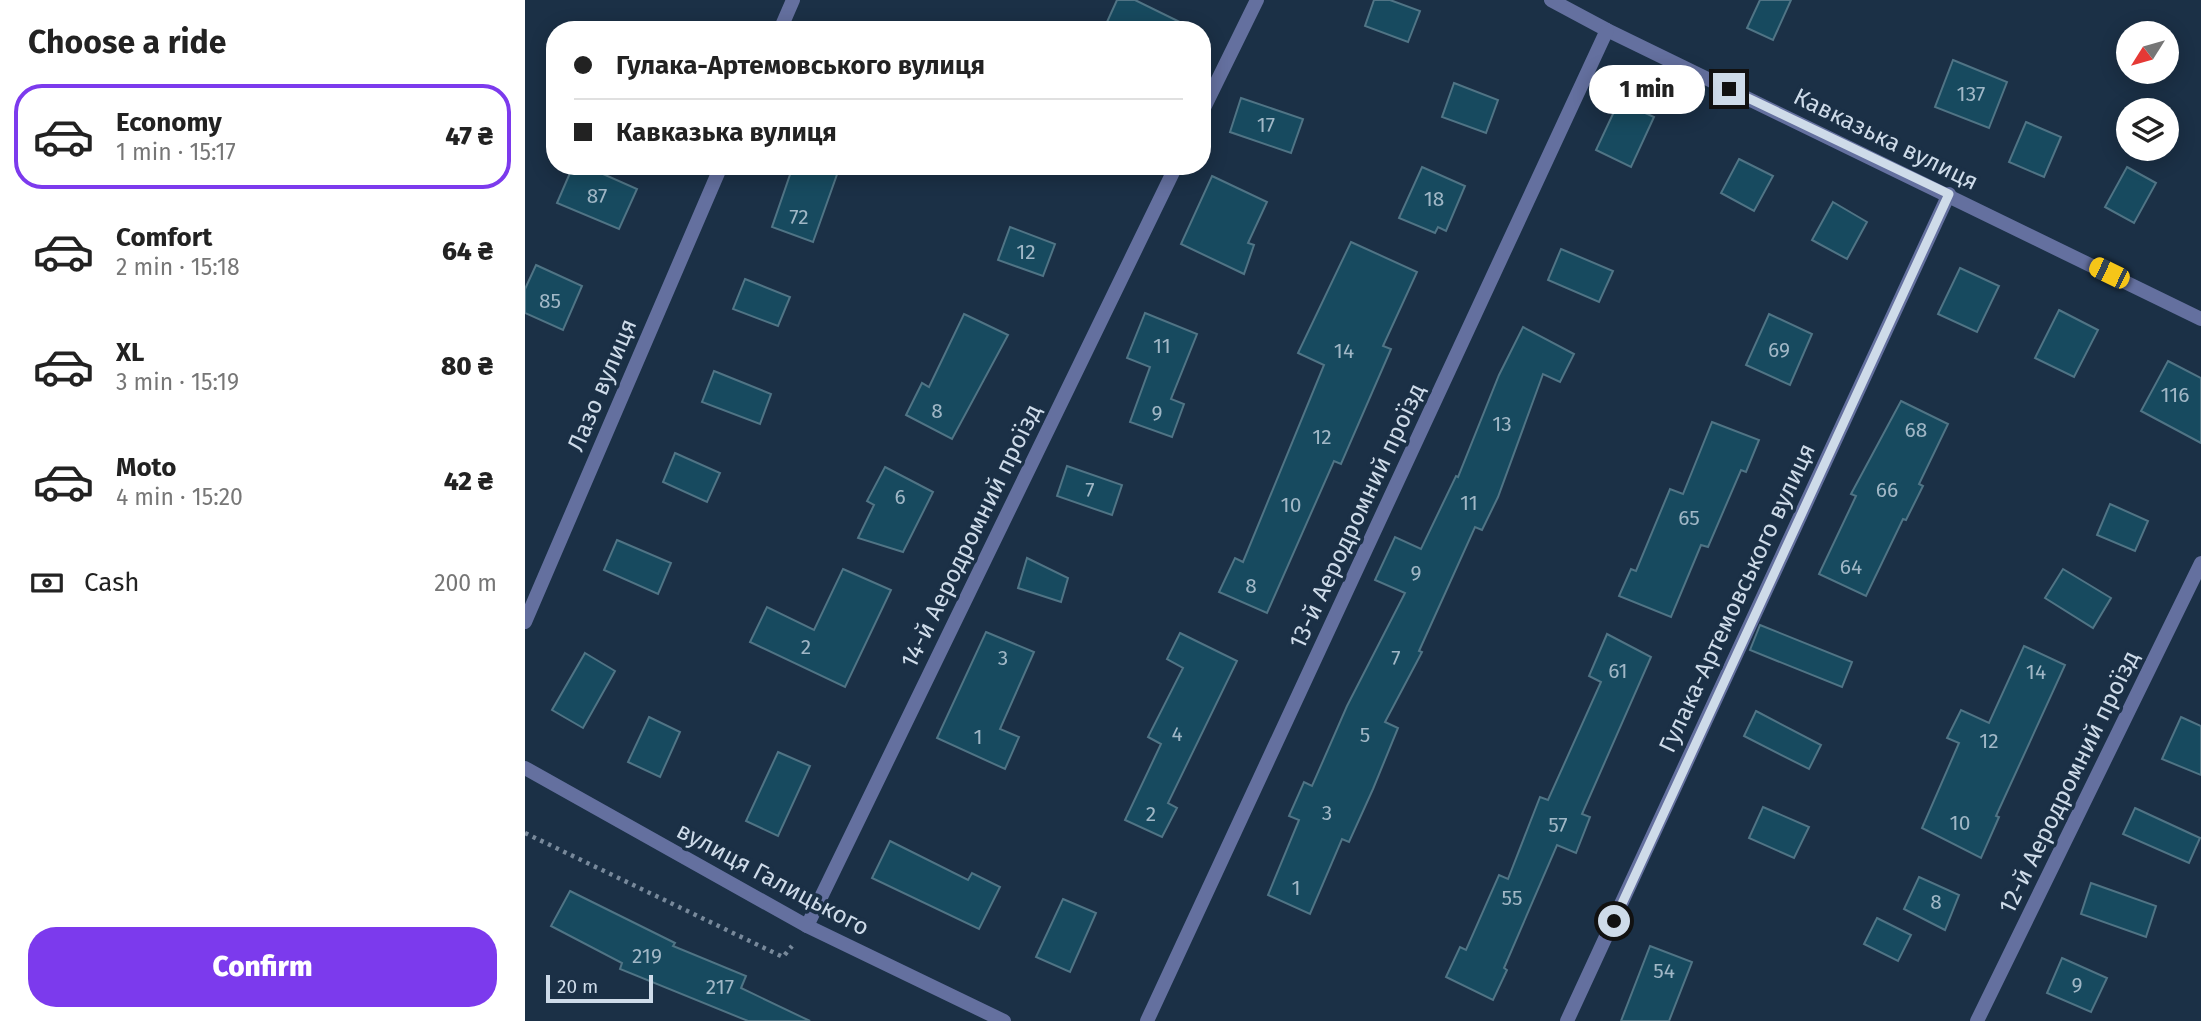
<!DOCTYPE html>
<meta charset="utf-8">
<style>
:root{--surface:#fff;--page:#f2f2f2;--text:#222;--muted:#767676;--line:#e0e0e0;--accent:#7c3aed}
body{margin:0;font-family:"Fira Sans",sans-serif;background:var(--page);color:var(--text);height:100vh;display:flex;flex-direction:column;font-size:26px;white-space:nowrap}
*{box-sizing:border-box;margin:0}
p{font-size:23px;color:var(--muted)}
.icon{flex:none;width:38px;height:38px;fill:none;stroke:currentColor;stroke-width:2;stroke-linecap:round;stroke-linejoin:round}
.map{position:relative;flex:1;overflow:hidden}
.drawer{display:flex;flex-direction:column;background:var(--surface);width:525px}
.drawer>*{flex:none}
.top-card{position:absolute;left:21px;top:21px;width:665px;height:154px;border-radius:28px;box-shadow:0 4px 18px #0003;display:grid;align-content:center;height:154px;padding:0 28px;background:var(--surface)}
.needle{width:46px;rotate:233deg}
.tools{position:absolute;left:1591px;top:21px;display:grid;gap:14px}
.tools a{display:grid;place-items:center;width:63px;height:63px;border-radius:50%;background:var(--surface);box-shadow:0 4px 18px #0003;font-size:35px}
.scale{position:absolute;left:21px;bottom:18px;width:107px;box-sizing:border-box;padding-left:7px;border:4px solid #cedbe9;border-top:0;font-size:19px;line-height:24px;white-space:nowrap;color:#cedbe9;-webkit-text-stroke:5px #1b3046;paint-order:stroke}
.end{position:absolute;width:32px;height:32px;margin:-16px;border:9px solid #cedbe9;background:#111;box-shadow:0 0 0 4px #111}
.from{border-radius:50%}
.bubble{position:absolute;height:49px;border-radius:24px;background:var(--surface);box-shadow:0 4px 18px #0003;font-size:23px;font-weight:800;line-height:49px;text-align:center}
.car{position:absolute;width:21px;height:42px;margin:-21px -10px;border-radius:9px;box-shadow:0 0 5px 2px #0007;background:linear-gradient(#f5c518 24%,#345 0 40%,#f5c518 0 76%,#345 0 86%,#f5c518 0)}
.top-card b{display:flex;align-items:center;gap:24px;height:66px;font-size:26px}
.top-card b+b{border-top:2px solid var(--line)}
.top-card i{width:18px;height:18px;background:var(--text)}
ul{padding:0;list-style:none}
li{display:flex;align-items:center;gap:21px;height:105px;margin:0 14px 10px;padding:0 14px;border:4px solid transparent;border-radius:28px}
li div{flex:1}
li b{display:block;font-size:26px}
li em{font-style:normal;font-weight:800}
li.current{border-color:var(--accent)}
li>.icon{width:63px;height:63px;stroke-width:1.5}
h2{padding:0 28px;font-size:32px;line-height:84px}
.pay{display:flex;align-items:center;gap:18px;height:77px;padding:0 28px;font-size:26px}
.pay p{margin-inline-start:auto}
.primary-button{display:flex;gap:14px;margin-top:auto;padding:14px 28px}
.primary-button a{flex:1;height:80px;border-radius:28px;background:var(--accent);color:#fff;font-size:28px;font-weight:800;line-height:80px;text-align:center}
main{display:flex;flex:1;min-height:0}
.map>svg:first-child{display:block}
.building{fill:#174a5f;stroke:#507485;stroke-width:2}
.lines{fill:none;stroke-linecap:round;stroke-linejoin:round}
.path{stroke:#78899b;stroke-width:4.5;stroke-dasharray:3.5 5;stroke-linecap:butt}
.minor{stroke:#64709f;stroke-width:14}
.tertiary{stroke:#64709f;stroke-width:14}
.route{stroke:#cedbe9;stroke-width:9}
.labels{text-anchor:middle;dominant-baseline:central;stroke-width:7;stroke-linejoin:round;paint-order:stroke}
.number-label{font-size:21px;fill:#a0b7c6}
.street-label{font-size:24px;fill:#cedbe9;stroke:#1b3046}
</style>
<main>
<section class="drawer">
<h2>Choose a ride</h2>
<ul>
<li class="current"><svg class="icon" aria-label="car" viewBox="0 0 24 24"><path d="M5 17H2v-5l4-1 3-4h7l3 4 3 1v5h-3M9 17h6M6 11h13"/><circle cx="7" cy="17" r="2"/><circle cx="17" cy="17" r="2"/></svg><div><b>Economy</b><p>1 min · 15:17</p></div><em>47 ₴</em></li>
<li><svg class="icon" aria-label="car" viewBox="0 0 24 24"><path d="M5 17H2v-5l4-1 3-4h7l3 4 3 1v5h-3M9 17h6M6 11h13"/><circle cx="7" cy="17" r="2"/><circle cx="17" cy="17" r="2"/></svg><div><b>Comfort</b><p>2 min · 15:18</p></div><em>64 ₴</em></li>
<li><svg class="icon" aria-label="car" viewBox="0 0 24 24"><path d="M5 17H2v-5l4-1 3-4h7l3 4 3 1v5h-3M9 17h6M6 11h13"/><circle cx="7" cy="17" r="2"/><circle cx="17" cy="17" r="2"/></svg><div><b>XL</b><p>3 min · 15:19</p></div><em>80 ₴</em></li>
<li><svg class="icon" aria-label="car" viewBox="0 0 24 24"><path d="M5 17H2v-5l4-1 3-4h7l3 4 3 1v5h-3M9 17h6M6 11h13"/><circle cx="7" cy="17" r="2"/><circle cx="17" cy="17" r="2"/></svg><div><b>Moto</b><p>4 min · 15:20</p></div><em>42 ₴</em></li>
</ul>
<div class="pay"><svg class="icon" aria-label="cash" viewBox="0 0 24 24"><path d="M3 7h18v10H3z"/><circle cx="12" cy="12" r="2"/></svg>Cash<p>200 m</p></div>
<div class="primary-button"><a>Confirm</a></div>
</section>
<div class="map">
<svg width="1676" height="1021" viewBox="0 0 1676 1021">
<rect width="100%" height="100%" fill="#1b3046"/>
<g class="building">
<path d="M592,0h18l61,30h-73l-16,-8z"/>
<path d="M849,0h16l30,11 -12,31 -43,-16z"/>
<path d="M1235,0h31l-18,40 -26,-12z"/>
<path d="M1428,60l54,22 -18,46 -54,-21z"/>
<path d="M929,83l44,17 -12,33 -44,-16z"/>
<path d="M716,98l62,21 -12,34 -61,-21z"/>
<path d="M1094,101l35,16 -23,50 -35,-17z"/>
<path d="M1501,122l35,15 -17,40 -35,-15z"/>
<path d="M1214,159l34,17 -19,35 -33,-18z"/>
<path d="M48,166h12l52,23 -18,40 -62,-26z"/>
<path d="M268,166h47l-27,76 -41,-15z"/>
<path d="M897,167l43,19 -19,45 -8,-4 -3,6 -36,-15z"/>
<path d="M1602,167l29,16 -22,40 -29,-16z"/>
<path d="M687,176l55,26 -19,41 6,2 -10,29 -63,-30z"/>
<path d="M1308,202l34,20 -20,37 -35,-19z"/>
<path d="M485,227l45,17 -12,32 -45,-16z"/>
<path d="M826,242l66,30 -34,74 8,3 -50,115 -7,-3 -67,152 -48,-21 16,-34 8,4 81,-197 -26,-12z"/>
<path d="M1036,249l52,22 -14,31 -51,-22z"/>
<path d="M11,265l46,21 -19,44 -38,-17v-24z"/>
<path d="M1435,268l39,18 -22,46 -39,-18z"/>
<path d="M220,279l45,18 -12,29 -45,-17z"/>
<path d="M1534,310l39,20 -24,47 -39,-19z"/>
<path d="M620,313l52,21 -26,65 13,5 -12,33 -42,-15 20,-55 -23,-9z"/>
<path d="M439,314l44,21 -56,104 -46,-24 16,-32 7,4z"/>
<path d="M1244,314l43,20 -22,51 -44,-20z"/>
<path d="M998,327l51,27 -14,28 -17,-8 -45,123 -16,33 -7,-3 -56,124 3,1 -37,70 13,6 -25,61 -24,53 -7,-3 -32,75 -42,-19 31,-75 -10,-4 15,-34 8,4 35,-80 58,-113 -30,-13 20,-43 26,12 35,-73 2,1 41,-102z"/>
<path d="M1643,361l33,17v65l-60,-32z"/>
<path d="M189,371l57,23 -11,30 -58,-22z"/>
<path d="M1376,401l47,23 -29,60 4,2 -17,34 -3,-1 -37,77 -47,-22 37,-78 -5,-2z"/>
<path d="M1187,422l47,18 -13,32 -5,-2 -33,77 -7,-2 -30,72 -52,-21 12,-27 5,2 34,-82 13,5z"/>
<path d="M150,453l45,20 -13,29 -44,-20z"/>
<path d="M542,466l55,19 -10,30 -55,-19z"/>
<path d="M360,467l48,25 -30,60 -45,-14 16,-33 -7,-4z"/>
<path d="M1585,504l38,17 -13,30 -38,-16z"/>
<path d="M92,540l54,23 -13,31 -54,-24z"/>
<path d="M502,558l41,20 -7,24 -43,-14z"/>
<path d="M318,569l48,21 -46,97 -95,-45 17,-35 47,23z"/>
<path d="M1538,569l48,29 -18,30 -48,-30z"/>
<path d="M1235,625l92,37 -10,25 -92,-37z"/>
<path d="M461,632l48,20 -34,77 19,8 -14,32 -68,-31z"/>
<path d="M655,633l57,28 -69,142 9,5 -15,29 -37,-17 36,-76 -13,-7 35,-69 -16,-9z"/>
<path d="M1082,634l44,23 -69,157 8,3 -14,36 -19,-8 -53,123 3,2 -14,30 -47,-23 14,-30 6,3 33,-75 9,4 32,-82 8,3 53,-118 -12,-6z"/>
<path d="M1499,646l41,19 -69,151 3,1 -18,41 -59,-30 37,-85 -12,-5 14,-28 28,13z"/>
<path d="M60,653l30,18 -32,57 -31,-18z"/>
<path d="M1231,711l65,34 -12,24 -65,-33z"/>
<path d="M124,717l31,15 -20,45 -32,-15z"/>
<path d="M1656,717l20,9v49l-39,-16z"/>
<path d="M253,752l32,14 -32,70 -32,-15z"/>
<path d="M1238,807l46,20 -15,31 -45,-20z"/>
<path d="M1610,808l65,30 -11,25 -66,-29z"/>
<path d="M365,841l78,39 4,-7 28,14 -21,42 -107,-51z"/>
<path d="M1394,877l40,18 -14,35 -41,-21z"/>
<path d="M1566,883l65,23 -10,31 -65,-23z"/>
<path d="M45,891l105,52 -2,3 73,30 -5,12 69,33h-62l-128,-52 2,-6 -71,-37z"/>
<path d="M538,899l33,14 -26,59 -34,-15z"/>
<path d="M1352,918l34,17 -13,26 -34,-17z"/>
<path d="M1125,946l42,16 -23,59h-48z"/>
<path d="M1537,958l45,20 -16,34 -44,-19z"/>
</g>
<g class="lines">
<path class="path" d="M0,833l258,124 9,-11"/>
<g class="minor">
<path d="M1026,0l56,30 594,289"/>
<path d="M255,30l13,-30"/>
<path d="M677,112l55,-112"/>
<path d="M0,622l196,-456"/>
<path d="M282,926l369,-760"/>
<path d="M622,1021l460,-991"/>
<path d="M1042,1021l382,-827"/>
<path d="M1452,1021l224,-458"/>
</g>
<path class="tertiary" d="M0,768l282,158 197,95"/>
</g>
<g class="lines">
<path class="route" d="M1089,921l335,-727 -220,-105"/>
</g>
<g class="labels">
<g class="number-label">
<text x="1446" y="94">137</text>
<text x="741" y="125">17</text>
<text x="72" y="196">87</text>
<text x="909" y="199">18</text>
<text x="274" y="217">72</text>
<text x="501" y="252">12</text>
<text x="25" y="301">85</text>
<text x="637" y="346">11</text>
<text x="1254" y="350">69</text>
<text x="819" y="351">14</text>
<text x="1650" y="395">116</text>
<text x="412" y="411">8</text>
<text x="632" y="413">9</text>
<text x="977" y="424">13</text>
<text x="1391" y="430">68</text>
<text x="797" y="437">12</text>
<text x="565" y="490">7</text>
<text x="1362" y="490">66</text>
<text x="375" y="497">6</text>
<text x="944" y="503">11</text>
<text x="766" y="505">10</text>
<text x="1164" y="518">65</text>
<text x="1326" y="567">64</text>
<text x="891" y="573">9</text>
<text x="726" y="586">8</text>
<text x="281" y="647">2</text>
<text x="478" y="658">3</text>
<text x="871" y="658">7</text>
<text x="1093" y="671">61</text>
<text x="1511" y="672">14</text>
<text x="652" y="734">4</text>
<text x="840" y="735">5</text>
<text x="453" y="737">1</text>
<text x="1464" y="741">12</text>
<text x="802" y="813">3</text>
<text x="626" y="814">2</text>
<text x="1435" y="823">10</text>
<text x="1033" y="825">57</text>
<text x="771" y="888">1</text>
<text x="987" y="898">55</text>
<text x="1411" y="902">8</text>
<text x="122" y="956">219</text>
<text x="1139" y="971">54</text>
<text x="1552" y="985">9</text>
<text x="195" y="987">217</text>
</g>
<g class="street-label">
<text transform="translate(1361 139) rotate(26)">Кавказька вулиця</text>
<text transform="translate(77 385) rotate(-67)">Лазо вулиця</text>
<text transform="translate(832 516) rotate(-65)">13-й Аеродромний проїзд</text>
<text transform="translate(446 536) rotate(-64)">14-й Аеродромний проїзд</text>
<text transform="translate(1212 598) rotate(-65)">Гулака-Артемовського вулиця</text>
<text transform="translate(1544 782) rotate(-64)">12-й Аеродромний проїзд</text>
<text transform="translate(248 879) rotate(28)">вулиця Галицького</text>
</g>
</g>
</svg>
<div class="tools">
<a><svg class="needle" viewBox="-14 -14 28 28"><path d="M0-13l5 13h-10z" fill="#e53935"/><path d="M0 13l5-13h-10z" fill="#767676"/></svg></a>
<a><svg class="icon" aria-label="layers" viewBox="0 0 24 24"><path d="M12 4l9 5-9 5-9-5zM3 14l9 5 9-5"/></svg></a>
</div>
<div class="scale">20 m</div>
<i class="end from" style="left:1089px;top:921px"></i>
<i class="end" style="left:1204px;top:89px"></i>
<div class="bubble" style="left:1064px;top:65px;width:116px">1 min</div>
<i class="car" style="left:1584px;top:273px;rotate:296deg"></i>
<div class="top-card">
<b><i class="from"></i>Гулака-Артемовського вулиця</b>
<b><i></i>Кавказька вулиця</b>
</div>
</div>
</main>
